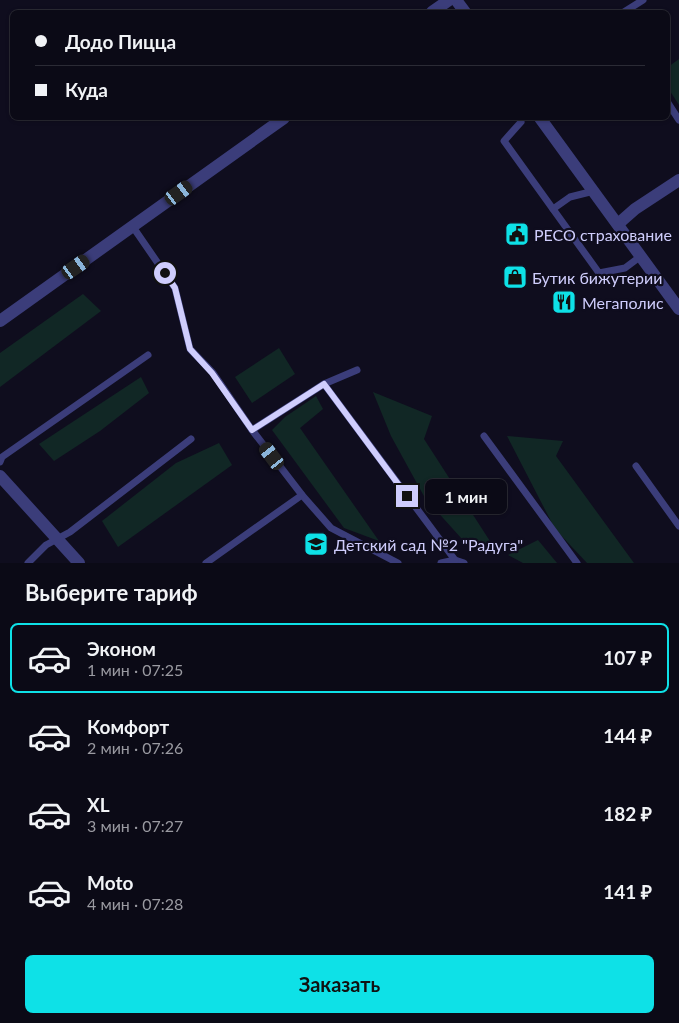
<!DOCTYPE html>
<html lang="ru">
<meta charset="utf-8">
<style>
:root{--surface:#0b0a16;--page:#14131f;--text:#f1f3f6;--muted:#9a9aa1;--line:#2b2b35;--accent:#0ee1e7}
body{margin:0;font-family:Lato,sans-serif;background:var(--page);color:var(--text);height:100vh;display:flex;flex-direction:column;font-size:19px;white-space:nowrap}
*{box-sizing:border-box;margin:0}
p{font-size:16px;color:var(--muted)}
.icon{flex:none;width:28px;height:28px;fill:none;stroke:currentColor;stroke-width:2;stroke-linecap:round;stroke-linejoin:round}
.map{position:relative;height:563px;overflow:hidden}
.details{display:flex;flex-direction:column;background:var(--surface);flex:1}
.details>*{flex:none}
.guide{position:absolute;left:10px;top:10px;width:660px;height:110px;border-radius:8px;box-shadow:0 1px 4px #0004,0 0 0 1px var(--line);display:grid;align-content:center;height:110px;padding:0 25px;background:var(--surface)}
.end{position:absolute;width:22px;height:22px;margin:-11px;border:6px solid #cfcdfc;background:#111;box-shadow:0 0 0 2px #111}
.from{border-radius:50%}
.bubble{position:absolute;height:35px;border-radius:8px;background:var(--surface);box-shadow:0 1px 4px #0004,0 0 0 1px var(--line);font-size:16px;font-weight:700;line-height:35px;text-align:center}
.car{position:absolute;width:15px;height:30px;margin:-15px -8px;border-radius:6px;box-shadow:0 0 4px 1px #0007;background:linear-gradient(#222 24%,#8ab4d8 0 40%,#222 0 76%,#8ab4d8 0 86%,#222 0)}
.guide b{display:flex;align-items:center;gap:18px;height:48px;font-size:19px}
.guide b+b{border-top:1px solid var(--line)}
.guide i{width:12px;height:12px;background:var(--text)}
ul{padding:0;list-style:none}
li{display:flex;align-items:center;gap:15px;height:70px;margin:0 10px 8px;padding:0 15px;border:2px solid transparent;border-radius:8px}
li div{flex:1}
li b{display:block;font-size:19px}
li em{font-style:normal;font-weight:700}
li.current{border-color:var(--accent)}
li>.icon{width:45px;height:45px;stroke-width:1.5}
h2{padding:0 25px;font-size:22px;line-height:60px}
.primary-button{display:flex;gap:10px;margin-top:auto;padding:10px 25px}
.primary-button a{flex:1;height:58px;border-radius:8px;background:var(--accent);color:#111;font-size:20px;font-weight:700;line-height:58px;text-align:center}
.map>svg:first-child{display:block}
.green{fill:#112725}
.lines{fill:none;stroke-linecap:round;stroke-linejoin:round}
.service{stroke:#3b3d7a;stroke-width:7}
.minor{stroke:#3b3d7a;stroke-width:12}
.tertiary{stroke:#3b3d7a;stroke-width:12}
.route{stroke:#cfcdfc;stroke-width:6}
.labels{text-anchor:middle;dominant-baseline:central;stroke-width:4.5;stroke-linejoin:round;paint-order:stroke}
.poi-label{font-size:16px;fill:#cfcdfc;stroke:#0f0d1e;text-anchor:start}
</style>
<div class="map">
<svg width="679" height="563" viewBox="0 0 679 563">
<rect width="100%" height="100%" fill="#0f0d1e"/>
<g class="green">
<path d="M679,59v46l-11,-17v-21z"/>
<path d="M83,294l18,17 -101,76v-34z"/>
<path d="M279,348l16,26 -43,29 -17,-26z"/>
<path d="M141,377l8,16 -49,38 -46,30 -15,-17z"/>
<path d="M373,392l59,24 -8,23 73,113 -26,-3 -46,-51 -34,-62z"/>
<path d="M316,396l7,13 -23,19 79,113 -35,-13 -72,-98 13,-13z"/>
<path d="M507,436l56,5 -7,15 78,107h-47l-32,-34z"/>
<path d="M219,443l13,22 -114,82 -16,-26 74,-58z"/>
<path d="M538,540l19,23h-34l-15,-8z"/>
</g>
<g class="lines">
<g class="service">
<path d="M624,12l19,-12"/>
<path d="M668,103l11,17"/>
<path d="M521,122l-17,19 95,132 26,-5 16,-12"/>
<path d="M553,209l17,-12 24,-6"/>
<path d="M133,227l42,61 15,61 23,24 39,57 50,65 29,33 67,35"/>
<path d="M324,384l131,176 9,3"/>
<path d="M252,430l72,-46 33,-14"/>
<path d="M484,436l93,127"/>
<path d="M0,462l2,-5 146,-102"/>
<path d="M636,466l43,60"/>
<path d="M28,563l18,-18 24,-13 121,-93"/>
<path d="M206,563l96,-68"/>
<path d="M441,563l14,-3"/>
</g>
<g class="minor">
<path d="M618,224l17,-15 44,-29"/>
<path d="M0,476l79,87"/>
</g>
<g class="tertiary">
<path d="M456,0l9,12"/>
<path d="M432,12l17,-12"/>
<path d="M540,118l139,191"/>
<path d="M0,321l284,-203"/>
</g>
</g>
<g class="lines">
<path class="route" d="M165,273l10,15 15,61 22,24 40,57 72,-46 83,112"/>
</g>
<defs>
<g id="civic-square" transform="scale(1.25)"><rect x="-9" y="-9" width="18" height="18" rx="4" fill="#0ee1e7" stroke="#0f0d1e"/><path d="M-.6-6.5H3V-4.5H.6V-3L4-1V1h2V6H-6V1h2V-1L-.6-3ZM-1.2 2.5V6h2.4V2.5Z" fill="#111"/></g>
<g id="shop-square" transform="scale(1.25)"><rect x="-9" y="-9" width="18" height="18" rx="4" fill="#0ee1e7" stroke="#0f0d1e"/><path d="M-5-2.5h2.3a2.7 3.5 0 0 1 5.4 0H5L5.5 6h-11ZM-1.5-2.5h3a1.5 2.3 0 0 0-3 0Z" fill="#111"/></g>
<g id="restaurant-square" transform="scale(1.25)"><rect x="-9" y="-9" width="18" height="18" rx="4" fill="#0ee1e7" stroke="#0f0d1e"/><path d="M-5-6h1v4h1v-4h1v4h1v-4h1v5L-1.5 .5V6h-2V.5L-5-1ZM5-6V6H3V1.5H1.5Q1.5-4 5-6Z" fill="#111"/></g>
<g id="school-square" transform="scale(1.25)"><rect x="-9" y="-9" width="18" height="18" rx="4" fill="#0ee1e7" stroke="#0f0d1e"/><path d="M0-5L7-2L0 1L-7-2ZM-4 1L0 2.5L4 1V4Q0 6-4 4Z" fill="#111"/></g>
</defs>
<g fill-rule="evenodd">
<use href="#civic-square" x="517" y="234"/>
<use href="#shop-square" x="515" y="277"/>
<use href="#restaurant-square" x="564" y="302"/>
<use href="#school-square" x="316" y="544"/>
</g>
<g class="labels">
<g class="poi-label">
<text x="534" y="234">РЕСО страхование</text>
<text x="532" y="277">Бутик бижутерии</text>
<text x="582" y="302">Мегаполис</text>
<text x="334" y="544">Детский сад №2 "Радуга"</text>
</g>
</g>
</svg>
<i class="end from" style="left:165px;top:273px"></i>
<i class="end" style="left:407px;top:496px"></i>
<div class="bubble" style="left:425px;top:479px;width:82px">1 мин</div>
<i class="car" style="left:179px;top:193px;rotate:54deg"></i>
<i class="car" style="left:76px;top:267px;rotate:55deg"></i>
<i class="car" style="left:272px;top:456px;rotate:323deg"></i>
<div class="guide">
<b><i class="from"></i>Додо Пицца</b>
<b><i></i>Куда</b>
</div>
</div>
<section class="details">
<h2>Выберите тариф</h2>
<ul>
<li class="current"><svg class="icon" aria-label="car" viewBox="0 0 24 24"><path d="M5 17H2v-5l4-1 3-4h7l3 4 3 1v5h-3M9 17h6M6 11h13"/><circle cx="7" cy="17" r="2"/><circle cx="17" cy="17" r="2"/></svg><div><b>Эконом</b><p>1 мин · 07:25</p></div><em>107 ₽</em></li>
<li><svg class="icon" aria-label="car" viewBox="0 0 24 24"><path d="M5 17H2v-5l4-1 3-4h7l3 4 3 1v5h-3M9 17h6M6 11h13"/><circle cx="7" cy="17" r="2"/><circle cx="17" cy="17" r="2"/></svg><div><b>Комфорт</b><p>2 мин · 07:26</p></div><em>144 ₽</em></li>
<li><svg class="icon" aria-label="car" viewBox="0 0 24 24"><path d="M5 17H2v-5l4-1 3-4h7l3 4 3 1v5h-3M9 17h6M6 11h13"/><circle cx="7" cy="17" r="2"/><circle cx="17" cy="17" r="2"/></svg><div><b>XL</b><p>3 мин · 07:27</p></div><em>182 ₽</em></li>
<li><svg class="icon" aria-label="car" viewBox="0 0 24 24"><path d="M5 17H2v-5l4-1 3-4h7l3 4 3 1v5h-3M9 17h6M6 11h13"/><circle cx="7" cy="17" r="2"/><circle cx="17" cy="17" r="2"/></svg><div><b>Moto</b><p>4 мин · 07:28</p></div><em>141 ₽</em></li>
</ul>
<div class="primary-button"><a>Заказать</a></div>
</section>
